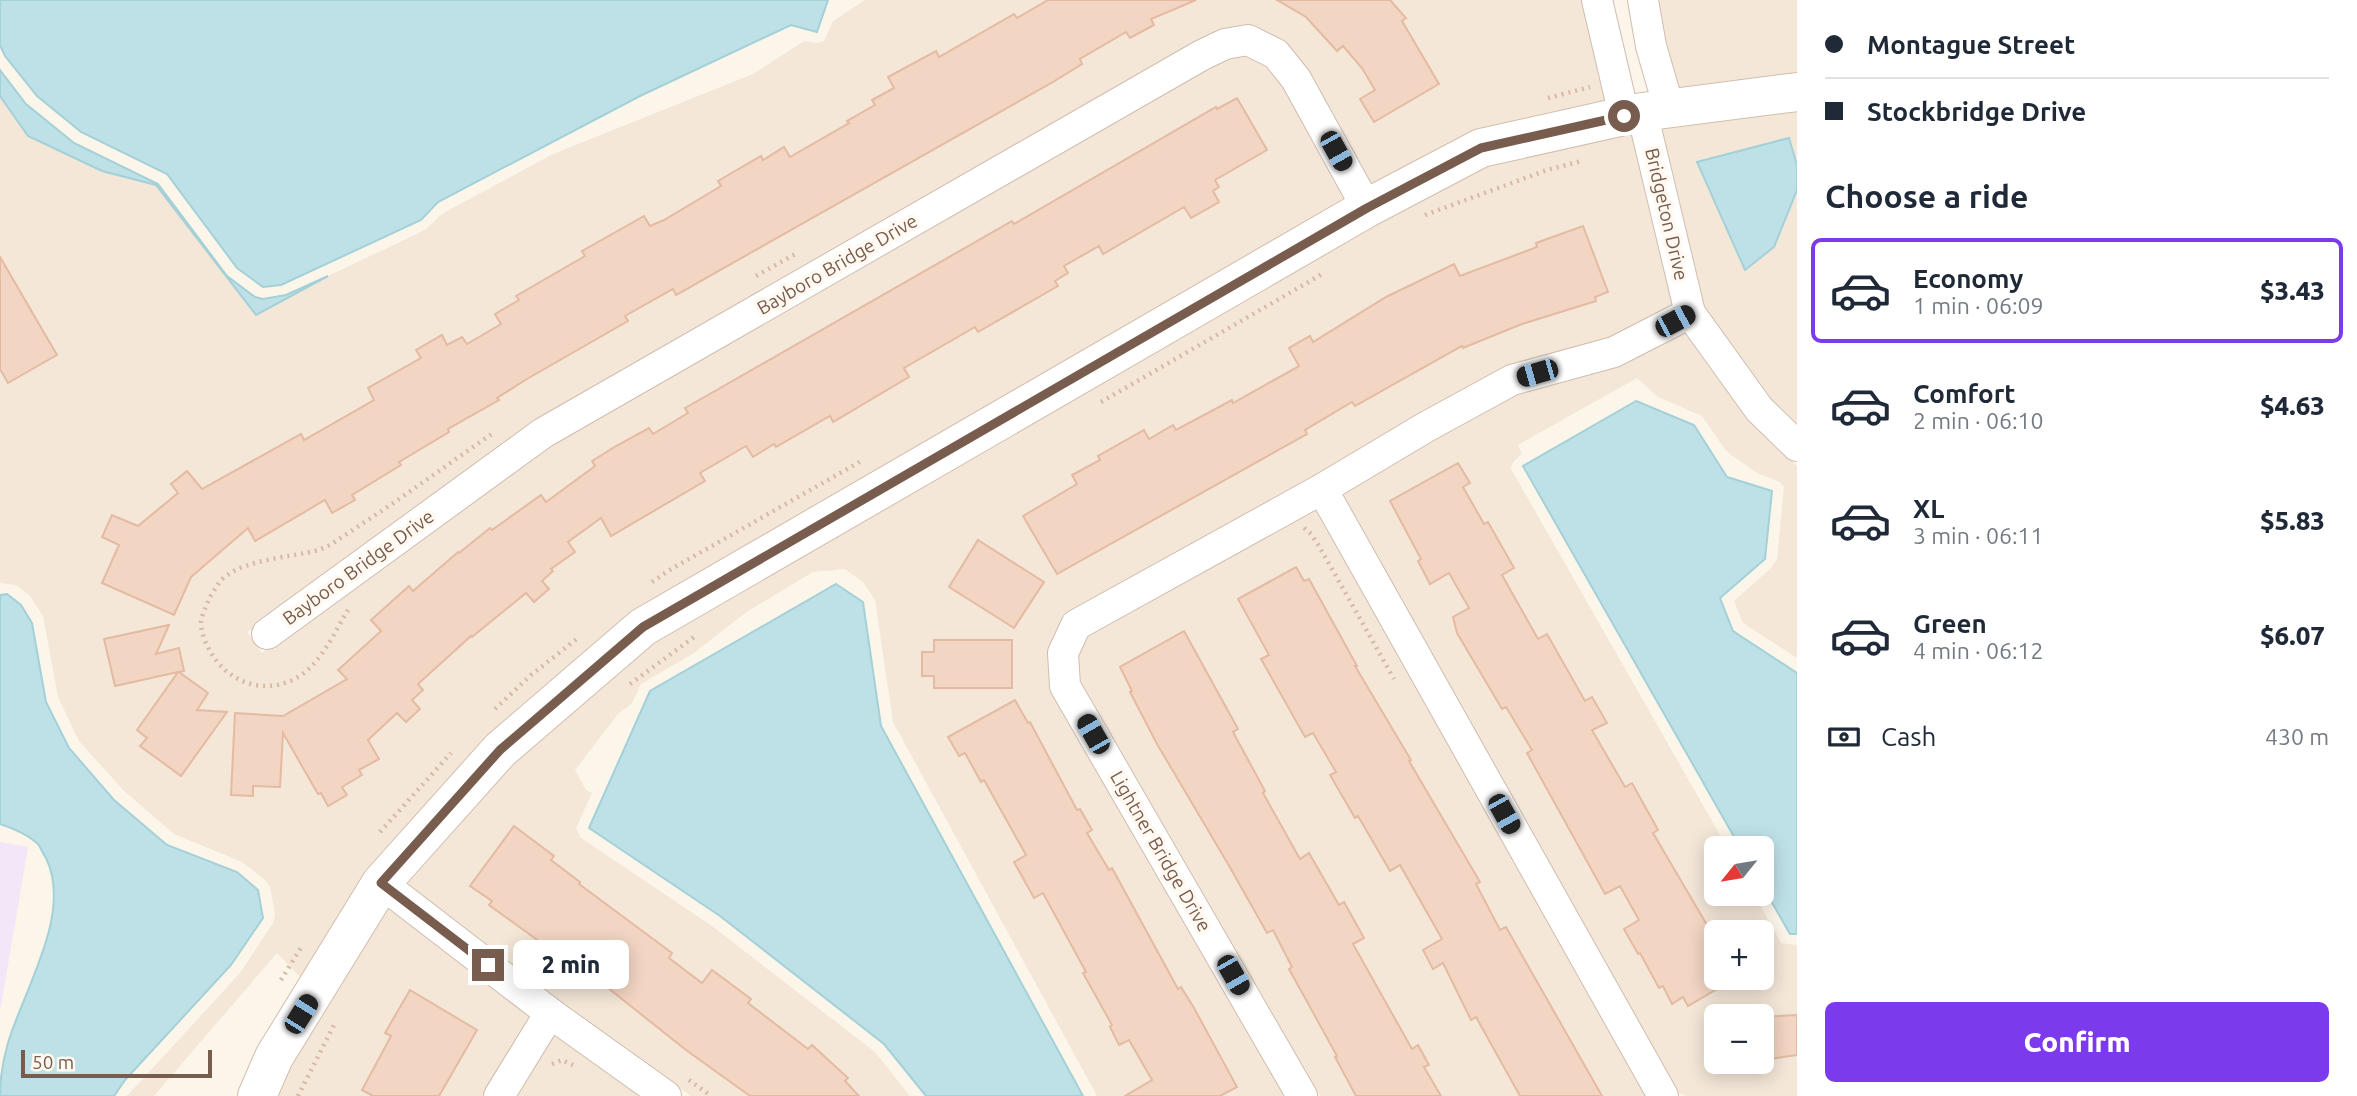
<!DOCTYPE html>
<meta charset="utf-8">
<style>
:root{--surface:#fff;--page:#f2f2f3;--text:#1f2937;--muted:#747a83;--line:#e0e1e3;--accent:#7c3aed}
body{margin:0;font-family:Ubuntu,sans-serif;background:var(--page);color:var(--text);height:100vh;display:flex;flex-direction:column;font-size:26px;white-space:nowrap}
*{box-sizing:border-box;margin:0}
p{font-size:23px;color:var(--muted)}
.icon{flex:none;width:38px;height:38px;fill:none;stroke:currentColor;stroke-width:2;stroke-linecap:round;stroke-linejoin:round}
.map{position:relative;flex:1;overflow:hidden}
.drawer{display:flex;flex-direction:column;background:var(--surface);width:560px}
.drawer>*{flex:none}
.top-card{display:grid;align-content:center;height:154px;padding:0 28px;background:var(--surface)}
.needle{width:46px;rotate:240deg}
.controls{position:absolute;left:1704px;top:836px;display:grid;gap:14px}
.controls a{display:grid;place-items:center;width:70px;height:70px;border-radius:10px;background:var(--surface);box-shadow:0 4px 18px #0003;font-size:35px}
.scale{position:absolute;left:21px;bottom:18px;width:191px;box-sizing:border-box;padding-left:7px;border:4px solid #785c4d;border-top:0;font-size:19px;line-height:24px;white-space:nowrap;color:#785c4d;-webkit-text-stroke:5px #fff9f1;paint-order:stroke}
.end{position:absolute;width:32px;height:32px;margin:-16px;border:9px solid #785c4d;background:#fff;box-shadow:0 0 0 4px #fff}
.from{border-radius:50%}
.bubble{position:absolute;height:49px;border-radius:10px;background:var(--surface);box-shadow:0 4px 18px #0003;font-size:23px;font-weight:800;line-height:49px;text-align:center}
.car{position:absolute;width:21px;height:42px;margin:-21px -10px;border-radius:9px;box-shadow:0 0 5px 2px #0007;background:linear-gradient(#222 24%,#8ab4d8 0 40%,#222 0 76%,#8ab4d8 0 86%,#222 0)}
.top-card b{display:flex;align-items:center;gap:24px;height:66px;font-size:26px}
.top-card b+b{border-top:2px solid var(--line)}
.top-card i{width:18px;height:18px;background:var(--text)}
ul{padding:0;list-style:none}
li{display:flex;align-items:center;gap:21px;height:105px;margin:0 14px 10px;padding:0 14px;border:4px solid transparent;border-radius:10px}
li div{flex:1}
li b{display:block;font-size:26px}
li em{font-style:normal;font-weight:800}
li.active{border-color:var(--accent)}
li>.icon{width:63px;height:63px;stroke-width:1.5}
h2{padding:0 28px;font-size:32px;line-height:84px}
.pay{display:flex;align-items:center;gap:18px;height:77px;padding:0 28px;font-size:26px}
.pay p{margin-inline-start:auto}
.action{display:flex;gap:14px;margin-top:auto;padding:14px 28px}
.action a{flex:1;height:80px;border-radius:10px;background:var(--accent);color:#fff;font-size:28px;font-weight:800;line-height:80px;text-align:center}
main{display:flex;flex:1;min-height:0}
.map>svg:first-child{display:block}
.residential{fill:#f4e7d8;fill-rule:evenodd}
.education{fill:#f2e6f9}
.water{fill:#bee1e7;stroke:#a4d0d8;stroke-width:2}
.building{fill:#f2d5c2;stroke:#e4bba2;stroke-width:2}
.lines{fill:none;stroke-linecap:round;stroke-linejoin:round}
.street-casing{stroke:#cfbdaf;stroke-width:32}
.secondary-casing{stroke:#d2bead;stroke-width:40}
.path{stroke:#d7b8a4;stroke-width:4.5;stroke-dasharray:2 5;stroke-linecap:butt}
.street{stroke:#fff;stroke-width:30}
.secondary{stroke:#fff;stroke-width:38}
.route{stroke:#785c4d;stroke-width:9}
.labels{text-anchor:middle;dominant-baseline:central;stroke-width:7;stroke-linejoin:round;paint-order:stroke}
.street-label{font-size:19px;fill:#785c4d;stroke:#fff9f1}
</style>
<main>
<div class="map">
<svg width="1797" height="1096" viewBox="0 0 1797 1096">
<rect width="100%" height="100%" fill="#fcf5ea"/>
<g class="residential">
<path d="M865,0h717l25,106 -233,84 -118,-162 -721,394 -288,210 15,21 288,-209 678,-387 17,-3 21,11 17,22 65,117 -714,414 -329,364 -28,-29 -123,143h-27l113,-123 33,-50 2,-8 -5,-28 -4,-6 -24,-19 -68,-28 -50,-43 -45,-50 -21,-44 -15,-81 -13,-20 -14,-11 -16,-2v-487l28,40 74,35 54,14 100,129 72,-38 97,-46 17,-16 111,-60 200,-80 51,-33 13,2 7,-2 9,-20z"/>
<path d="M1658,0h139v78l-117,15 -15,-50z"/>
<path d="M1797,105v60l-8,-27 -15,108 23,-56v235l-27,-25 -66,-94 -43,-181z"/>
<path d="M1631,128l43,179 -624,342 235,447h-188l-204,-374 -18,-122 -12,-18 -18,-13 -32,3 -68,41 -51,40 -53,31 -9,19 -14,11 -43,56 11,20 6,3 -16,35 5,10 131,88 163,126 35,44h-219l-132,-94 -157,-122 108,-122 141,-120 834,-477z"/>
<path d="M1684,330l64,89 49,47v192l-54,-35 -9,-22 38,-34 5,-8 7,-72 -4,-5 -23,-9 -31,-22 -24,-35 -44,-19 -21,-19 -119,67 4,9 -9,8 -2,7 217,380h-11v45h37l27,49 16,2v151h-111l-7,-3 -338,-600 91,-55 84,-46zM1717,933h45v45h-45zM1717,1017h45v45h-45z"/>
<path d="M1315,508l331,588h-326l-240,-416 -3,-26 10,-20z"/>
<path d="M385,904l146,113 -48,79h-210z"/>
<path d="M553,1033l88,63h-126z"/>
</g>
<path class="education" d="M0,842l28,5 -28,165z"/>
<g class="water">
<path d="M0,0h828l-11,32 -26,-7 -151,71 -202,106 -17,18 -140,65 -18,2 -26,-19 -70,-94 -86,-42 -44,-36 -32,-40 -5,-11z"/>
<path d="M0,70l26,34 48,39 84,41 69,92 28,21 8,2 23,-4 42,-19 -72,39 -100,-130 -54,-14 -74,-35 -28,-40z"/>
<path d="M1789,138l8,27v25l-23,57 -29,23 -48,-108z"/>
<path d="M1636,401l58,24 33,52 45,14 -7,68 -45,39 13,33 64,42v261h-7l-28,-49v-36h-21l-218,-383z"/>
<path d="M836,584l27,18 18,124 202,370h-157l-42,-52 -164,-128 -131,-88 61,-137z"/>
<path d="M7,594l14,11 11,18 14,79 23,46 45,52 53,45 70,27 21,18 5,28 -32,47 -106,115 -11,16h-114c0,-18 3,-36 8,-53 16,-54 65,-130 38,-185 -3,-4 -5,-10 -8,-14 -11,-10 -24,-15 -38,-20v-229z"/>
</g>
<g class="building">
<path d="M1048,0h148l-45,19 3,6 -24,13 -4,-6 -46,27 2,5 -29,18 -377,213 -3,-6 -48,27 3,5 -101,58 -30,19 2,2 -51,29 1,3 -50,30 2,3 -49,30 3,5 -23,13 -7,-13 -70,41 -7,-13 -57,49 -17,38 -72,-32 17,-38 -17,-8 10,-22 26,11 40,-33 -7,-9 16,-13 15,18 99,-55 3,6 70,-40 -6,-12 53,-30 -5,-8 26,-15 5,10 15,-8 5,7 34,-20 -6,-10 24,-14 -3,-4 69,-40 -3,-5 62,-35 6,10 14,-6 57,-34 -3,-5 43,-25 2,4 21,-13 6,10 59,-34 -2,-2 28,-16 -3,-5 22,-12 -6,-11 48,-26 3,6 75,-43 3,4z"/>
<path d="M1277,0h113l16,18 -4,3 37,63 -65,38 -14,-23 15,-9 -13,-22 -19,-22 -6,5 -31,-34z"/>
<path d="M1237,98l30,52 -52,30 4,7 -6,4 6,11 -28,16 -7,-11 -81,47 -4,-8 -35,20 4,7 -13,8 3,5 -80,46 -3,-5 -71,41 5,9 -76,45 -3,-6 -54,31 -2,-3 -21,13 -7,-11 -46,27 5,8 -94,55 -10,-18 -33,24 7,10 -24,17 2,2 -11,10 7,8 -15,13 -8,-9 -54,44 -1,-1 -53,48 5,6 -11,10 8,9 -14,13 -9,-9 -29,27 11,19 -20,11 3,5 -20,12 5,8 -19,11 -7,-13 -3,1 -35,-61 -3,54 -27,-1v10l-22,-1 4,-82 48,3 64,-37 -9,-9 43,-39 -10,-11 38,-34 4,5 45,-39 1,1 31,-25 2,2 49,-35 5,7 49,-36 -3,-5 24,-15 33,-18 4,6 35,-21 -3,-5 23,-13 304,-174 2,3 202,-117 1,2z"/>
<path d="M1583,226l25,66 -13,5 1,4 -74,23 -59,24 -1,-2 -107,60 -3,-4 -47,28 2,4 -250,140 -34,-58 54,-32 -5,-9 28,-15 -2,-4 46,-26 5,9 24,-14 3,5 56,-30 1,3 66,-37 -10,-18 21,-12 3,6 73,-45 68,-33 6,12 77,-29 -1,-4z"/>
<path d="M0,257l57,98 -49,28 -8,-14z"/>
<path d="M1458,463l12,20 -7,4 21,37 4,-2 26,46 -12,7 36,64 9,-5 38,67 7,-4 15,26 -15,7 33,57 7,-4 26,47 -5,3 64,109v47l-29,17 -5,-9 -11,7 -9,-18 -4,2 -19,-35 -2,1 -14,-25 15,-9 -19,-34 -15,8 -78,-141 5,-3 -26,-43 -4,2 -45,-76 -4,-16 16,-9 -20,-35 -19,11 -12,-23 3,-2 -31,-58z"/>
<path d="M978,540l66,42 -30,46 -65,-41z"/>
<path d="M1296,567l8,14 5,-2 48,87h-2l56,94 -2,1 71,121 -4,2 24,46 6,-3 96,169h-82l-44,-79 -5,3 -28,-57 -10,6 -10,-19 19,-11 -42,-74 -10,6 -32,-55 -3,2 -25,-43 6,-3 -23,-39 -8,4 -44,-78 8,-4 -31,-56z"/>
<path d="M169,625l-13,29 23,-6 5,23 -5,1 29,21 -11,17 30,2 -46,64 -41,-30 7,-8 -10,-8 41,-58 -63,14 -11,-47z"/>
<path d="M1184,631l54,98 -5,3 32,59 -2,2 37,66 9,-6 30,52 5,-3 20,36 -11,6 59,105 6,-4 11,20 -5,2 17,29h-85l-21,-39 2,-1 -48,-87 3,-2 -19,-37 -6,3 -39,-69 -71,-120 -27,-52 2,-1 -12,-24z"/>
<path d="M934,640h78v48h-78v-12h-12v-24h12z"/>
<path d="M1015,700l13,23 2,-1 47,88 3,-1 12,21 -5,3 22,37 3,-2 66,121 3,-2 13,21 43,79 -17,9h-95l27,-16 -23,-40 -10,5 -9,-18 2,-2 -29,-52 3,-1 -43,-79 -9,5 -20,-36 12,-7 -42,-75 -3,2 -16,-29 -6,3 -11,-19z"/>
<path d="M514,826l40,30 -3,4 29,22 -1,2 93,69 -3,5 33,25 10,-13 39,29 -3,4 60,46 4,-4 36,33 -3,3 14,15h-109l-64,-46 -83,-66 -47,-34 -2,2 -65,-47 3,-4 -22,-15z"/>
<path d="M410,990l67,40 -38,66h-66l-11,-6 29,-54 -6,-3z"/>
<path d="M1797,1015v40l-35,5v-43z"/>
</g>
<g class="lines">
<g class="street-casing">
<g id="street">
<path d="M1597,0l27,115"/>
<path d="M1643,0l8,46 18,62"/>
<path d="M1642,112l48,201 69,96 38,37"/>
<path d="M1322,489l341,607"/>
<path d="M267,634l276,-201 659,-378 23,-11 23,-4 28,14 20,25 71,129"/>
<path d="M381,883l169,130"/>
<path d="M499,1096l51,-83 116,83"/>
<path d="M1302,1096l-237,-410 -2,-33 13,-28 246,-136 104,-62 86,-47 102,-28 76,-39"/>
</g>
</g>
<g class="secondary-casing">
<path id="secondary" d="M257,1096l17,-39 107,-174 119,-133 143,-123 724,-419 114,-60 161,-36 155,-20"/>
</g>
<g class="path">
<path d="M1548,98l42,-11"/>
<path d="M1425,215l122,-45 35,-9"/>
<path d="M756,276l41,-23"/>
<path d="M1101,402l223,-129"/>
<path d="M1304,528l7,6 8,12 75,133"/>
<path d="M652,582l16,-11 195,-111"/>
<path d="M348,610c-13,21 -25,50 -47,65 -34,23 -76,8 -93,-28 -4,-7 -7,-17 -7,-25 1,-8 6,-18 9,-25 5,-8 9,-16 16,-21 22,-17 66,-19 93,-26l11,-5 62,-41 101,-71"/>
<path d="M630,684l64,-47"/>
<path d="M495,709l36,-34 47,-37"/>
<path d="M380,832l71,-79"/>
<path d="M281,980l21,-34"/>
<path d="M552,1064l10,-4 11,5"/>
<path d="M689,1080l22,16"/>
<path d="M298,1096l36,-71"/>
</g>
<use href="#street" class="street"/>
<use href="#secondary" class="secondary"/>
</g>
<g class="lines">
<path class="route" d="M488,965l-107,-82 119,-133 143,-123 724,-419 114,-60 143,-32"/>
</g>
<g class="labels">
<g class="street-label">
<text transform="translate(1667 214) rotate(77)">Bridgeton Drive</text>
<text transform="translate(837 264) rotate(-30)">Bayboro Bridge Drive</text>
<text transform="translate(358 567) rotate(-36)">Bayboro Bridge Drive</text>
<text transform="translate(1161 851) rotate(60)">Lightner Bridge Drive</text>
</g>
</g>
</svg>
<div class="controls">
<a><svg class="needle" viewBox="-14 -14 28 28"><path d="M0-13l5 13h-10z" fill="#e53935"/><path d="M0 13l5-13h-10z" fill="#747a83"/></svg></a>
<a>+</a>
<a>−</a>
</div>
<div class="scale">50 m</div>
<i class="end from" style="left:1624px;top:116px"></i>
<i class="end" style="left:488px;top:965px"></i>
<div class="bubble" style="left:513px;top:940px;width:116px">2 min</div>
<i class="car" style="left:1336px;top:151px;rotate:151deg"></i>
<i class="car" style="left:1675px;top:321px;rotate:62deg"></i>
<i class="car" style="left:1537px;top:373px;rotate:254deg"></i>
<i class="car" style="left:1093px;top:734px;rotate:330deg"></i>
<i class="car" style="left:1504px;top:814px;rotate:151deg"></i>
<i class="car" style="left:1233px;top:975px;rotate:150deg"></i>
<i class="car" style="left:301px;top:1014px;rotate:32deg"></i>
</div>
<section class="drawer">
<div class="top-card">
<b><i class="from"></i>Montague Street</b>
<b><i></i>Stockbridge Drive</b>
</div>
<h2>Choose a ride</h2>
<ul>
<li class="active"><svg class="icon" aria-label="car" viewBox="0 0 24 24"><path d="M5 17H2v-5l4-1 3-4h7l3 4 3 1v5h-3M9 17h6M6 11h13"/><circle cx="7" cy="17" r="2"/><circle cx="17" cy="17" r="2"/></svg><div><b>Economy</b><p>1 min · 06:09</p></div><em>$3.43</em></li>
<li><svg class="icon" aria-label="car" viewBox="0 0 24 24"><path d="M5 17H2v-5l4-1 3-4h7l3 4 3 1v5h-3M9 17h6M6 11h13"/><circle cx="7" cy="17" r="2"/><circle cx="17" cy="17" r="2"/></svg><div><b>Comfort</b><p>2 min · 06:10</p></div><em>$4.63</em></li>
<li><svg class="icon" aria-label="car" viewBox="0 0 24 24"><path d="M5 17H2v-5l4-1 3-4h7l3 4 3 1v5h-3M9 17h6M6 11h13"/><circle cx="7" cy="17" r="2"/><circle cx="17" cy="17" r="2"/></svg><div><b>XL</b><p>3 min · 06:11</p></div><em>$5.83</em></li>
<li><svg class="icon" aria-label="car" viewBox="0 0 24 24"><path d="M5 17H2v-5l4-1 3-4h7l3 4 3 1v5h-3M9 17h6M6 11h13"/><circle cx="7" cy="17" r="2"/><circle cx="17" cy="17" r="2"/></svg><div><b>Green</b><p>4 min · 06:12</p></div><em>$6.07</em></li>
</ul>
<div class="pay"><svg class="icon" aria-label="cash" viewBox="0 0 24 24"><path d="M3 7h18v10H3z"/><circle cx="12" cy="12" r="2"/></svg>Cash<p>430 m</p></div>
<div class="action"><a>Confirm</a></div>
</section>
</main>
